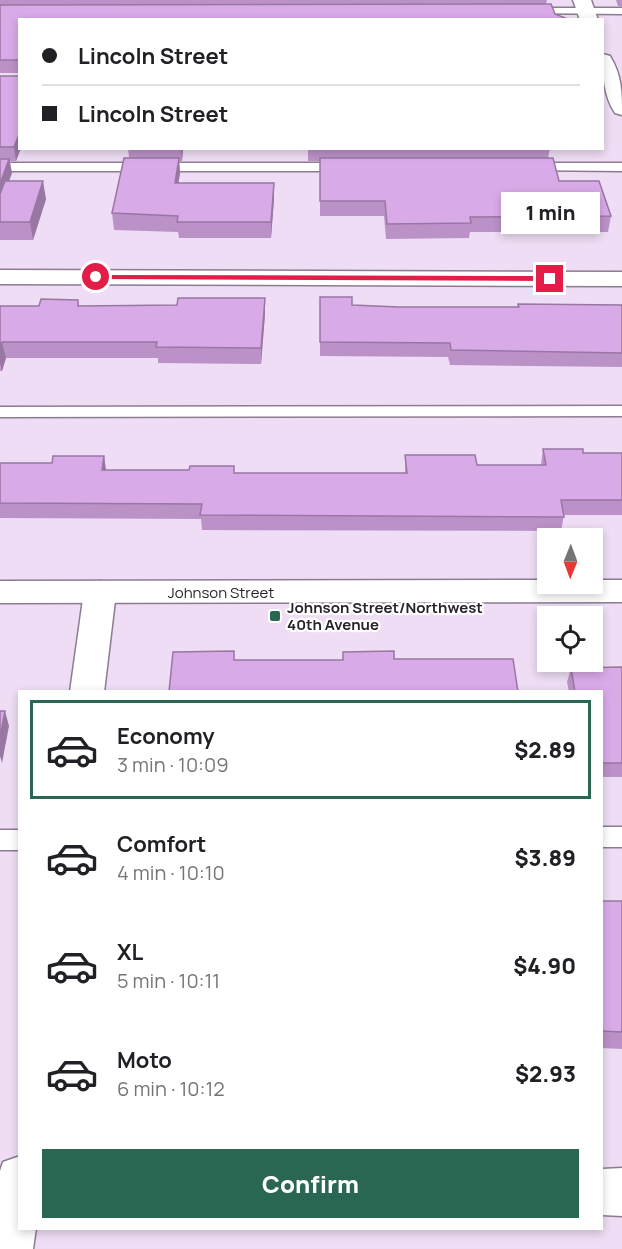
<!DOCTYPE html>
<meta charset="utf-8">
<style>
:root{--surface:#fff;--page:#f6f6f6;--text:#202124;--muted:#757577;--line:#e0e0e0;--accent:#2a6752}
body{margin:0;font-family:Manrope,sans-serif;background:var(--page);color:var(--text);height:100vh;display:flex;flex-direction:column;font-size:22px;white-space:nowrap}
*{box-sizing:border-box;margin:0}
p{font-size:20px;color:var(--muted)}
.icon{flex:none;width:33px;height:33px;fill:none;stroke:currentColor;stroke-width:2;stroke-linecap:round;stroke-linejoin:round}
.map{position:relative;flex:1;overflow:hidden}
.drawer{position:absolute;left:18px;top:690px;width:585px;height:540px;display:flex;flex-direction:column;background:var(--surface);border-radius:0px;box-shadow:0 3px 9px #0003}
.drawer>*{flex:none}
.guide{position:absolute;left:18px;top:18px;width:586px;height:132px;border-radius:0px;box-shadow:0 3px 9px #0003;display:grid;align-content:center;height:132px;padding:0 24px;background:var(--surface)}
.needle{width:39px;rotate:181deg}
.controls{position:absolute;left:537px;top:528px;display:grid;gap:12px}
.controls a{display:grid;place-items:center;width:66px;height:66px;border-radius:0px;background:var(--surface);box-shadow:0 3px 9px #0003;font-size:30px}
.end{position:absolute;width:27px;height:27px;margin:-14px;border:8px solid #e11d48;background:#fff;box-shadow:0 0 0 3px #fff}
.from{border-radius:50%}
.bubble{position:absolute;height:42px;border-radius:0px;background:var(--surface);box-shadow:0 3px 9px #0003;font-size:20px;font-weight:800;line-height:42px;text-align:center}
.guide b{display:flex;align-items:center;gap:21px;height:57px;font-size:22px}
.guide b+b{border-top:2px solid var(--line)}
.guide i{width:15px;height:15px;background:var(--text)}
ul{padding:10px 0 0;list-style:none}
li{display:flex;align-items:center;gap:18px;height:99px;margin:0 12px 9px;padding:0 12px;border:3px solid transparent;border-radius:0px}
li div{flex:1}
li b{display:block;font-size:22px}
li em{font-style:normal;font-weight:800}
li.active{border-color:var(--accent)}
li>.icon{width:54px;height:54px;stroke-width:1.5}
.action{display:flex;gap:12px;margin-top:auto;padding:12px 24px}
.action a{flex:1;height:69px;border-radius:0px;background:var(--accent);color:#fff;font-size:24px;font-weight:800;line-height:69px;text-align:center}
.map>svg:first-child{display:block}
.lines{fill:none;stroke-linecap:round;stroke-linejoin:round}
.service-casing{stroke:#8b7c91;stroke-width:3}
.minor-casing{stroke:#8b7c91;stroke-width:3}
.tertiary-casing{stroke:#8b7c91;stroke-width:3}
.service{fill:#fff;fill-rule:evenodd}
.minor{fill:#fff;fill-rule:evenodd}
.tertiary{fill:#fff;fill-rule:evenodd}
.wall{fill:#bb92c8}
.shaded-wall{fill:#9877a2}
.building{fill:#d9aae8;stroke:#9877a2;stroke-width:1.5}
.route{fill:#e11d48}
.poi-dot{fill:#2a6752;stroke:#fff;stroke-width:2}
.labels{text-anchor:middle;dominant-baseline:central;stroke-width:4.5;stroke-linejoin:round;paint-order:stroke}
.street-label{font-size:15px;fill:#28222a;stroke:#fff}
.poi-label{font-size:15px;font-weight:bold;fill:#28222a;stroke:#fff;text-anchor:start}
</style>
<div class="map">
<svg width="622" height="1249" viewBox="0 0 622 1249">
<rect width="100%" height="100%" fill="#eeddf4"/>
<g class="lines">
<g class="service-casing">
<g id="service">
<path d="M527,8h95v6l-99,-1v-4z"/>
<path d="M0,163h347l7,4 -7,4h-347z"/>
<path d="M529,163h93v8l-98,-1 -2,-3 2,-3z"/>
<path d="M622,406v10l-622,1v-10z"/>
<rect x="602" y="827" width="20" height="20"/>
<rect x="0" y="830" width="20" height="20"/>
</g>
</g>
<g class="minor-casing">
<g id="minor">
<path d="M573,0h18l7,20h-18z"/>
<path d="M603,54l7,2c12,19 12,38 12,59l-7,-2c-12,-18 -12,-38 -12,-59z"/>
<path d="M0,270l622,2v14l-622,-2z"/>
<path d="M100,581l11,3 5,8 -12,100h-34l14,-100 5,-8z"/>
<path d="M20,1156v72h16l-3,21h-33v-78l3,-9z"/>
<path d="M622,1168v48l-20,-1v-46z"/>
</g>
</g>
<g class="tertiary-casing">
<path id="tertiary" d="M548,580v4h44v-4h30v22l-622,1v-22z"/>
</g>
<use href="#service" class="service"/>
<use href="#minor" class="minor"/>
<use href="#tertiary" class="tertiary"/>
</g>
<g class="wall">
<path d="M0,0h547l-1,4 -526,16v128h1l-5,13h-6l2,12 -3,8 37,18 -13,41h-33v-164h19v-3h-19z"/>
<path d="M616,0h6v7l-4,-1z"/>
<path d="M128,148h55l-1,13h-3l1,12 -2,10h96v16l-3,39h-92l-1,-6 -64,-2 -2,-17 17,-55z"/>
<path d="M308,148h242l-2,10 11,23 52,35 -3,16h-138l-1,6 -83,1 -2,-23h-64v-55h-12z"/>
<path d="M320,297l32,8 47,2h118l1,-3 104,1v62l-172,-2 -2,-8 -128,-1z"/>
<path d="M78,300l1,6 186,8 -4,50 -103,-1v-5h-152l-4,13h-2v-65h39z"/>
<path d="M543,449l40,4h39v62h-58l-3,16 -359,-1 -1,-11 -201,-1v-55h52l52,-7 2,14 129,3h170v-18l72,10h64z"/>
<path d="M622,667v110h-20v-85h-33l-2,-10 4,-14z"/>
<path d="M602,901h20v148l-20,-1z"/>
</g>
<g class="shaded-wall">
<path d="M20,132v16h1l-5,13 -2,-14z"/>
<path d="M181,148h2l-1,13z"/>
<path d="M179,158l1,15 -4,26 -1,-16z"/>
<path d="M9,159l3,14 -12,32v-21z"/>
<path d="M43,181l3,18 -13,41 -3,-18z"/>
<path d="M274,183v16l-3,39v-16z"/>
<path d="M265,298v16l-4,50v-16z"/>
<path d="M2,342l4,16 -4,13 -2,-8v-14z"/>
<path d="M104,456l2,15 -4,-1z"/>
<path d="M5,711l4,15 -7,37 -2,-7v-19z"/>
</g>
<g class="building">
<path d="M551,4l4,10 15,6h-550v112l-6,15h-14v-71h19v-16h-19v-55z"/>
<path d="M124,158h55l-4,25h99l-3,39h-94l1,-6 -66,-3z"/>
<path d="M320,158h233l6,23h40l12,35 -141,1 1,6 -84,1 -2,-23h-65z"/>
<path d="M0,159h9l-9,25z"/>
<path d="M5,181h38l-13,41h-30v-28z"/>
<path d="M320,297h32v8l47,2h120l-1,-3 104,1v48l-171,-3 -1,-7 -130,-1z"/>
<path d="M178,298h87l-4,50 -105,-1 1,-5h-155l-2,7v-43h39l2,-7 37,1v6l99,-1z"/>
<path d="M543,449h40v4h39v47h-61l3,17 -364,-2 2,-11 -202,-1v-40h52l1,-7h51l-2,14h87l1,-4h44v7h173l-2,-18h70l2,10h69z"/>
<path d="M234,651v9h109v-8l51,-1v8h119l5,33h-349l4,-40z"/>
<path d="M622,667v96h-20v-71h-27l-4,-24z"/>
<path d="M0,711h5l-5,26z"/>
<path d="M602,901h20v131l-20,-1z"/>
</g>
<path class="route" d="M96,275l454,1 4,3 -4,2 -457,-2z"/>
<rect class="poi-dot" x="269" y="610" width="12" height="12" rx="3"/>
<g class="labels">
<g class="street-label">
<text x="221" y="592">Johnson Street</text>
</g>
<g class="poi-label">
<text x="287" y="607">Johnson Street/Northwest<tspan x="287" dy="17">40th Avenue</tspan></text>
</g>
</g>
</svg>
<div class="controls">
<a><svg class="needle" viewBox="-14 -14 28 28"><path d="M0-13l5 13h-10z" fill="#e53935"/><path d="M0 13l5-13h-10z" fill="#757577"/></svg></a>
<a><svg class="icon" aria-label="locate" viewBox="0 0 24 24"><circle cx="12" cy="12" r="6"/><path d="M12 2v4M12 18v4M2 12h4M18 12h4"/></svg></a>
</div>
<i class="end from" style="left:96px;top:277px"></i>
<i class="end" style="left:550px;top:279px"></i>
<div class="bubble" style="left:501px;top:192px;width:99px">1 min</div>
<div class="guide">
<b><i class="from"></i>Lincoln Street</b>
<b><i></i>Lincoln Street</b>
</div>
<section class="drawer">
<ul>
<li class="active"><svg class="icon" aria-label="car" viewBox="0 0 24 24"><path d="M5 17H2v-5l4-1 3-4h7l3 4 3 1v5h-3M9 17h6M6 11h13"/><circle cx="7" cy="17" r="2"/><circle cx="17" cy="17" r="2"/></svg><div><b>Economy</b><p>3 min · 10:09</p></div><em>$2.89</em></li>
<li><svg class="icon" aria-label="car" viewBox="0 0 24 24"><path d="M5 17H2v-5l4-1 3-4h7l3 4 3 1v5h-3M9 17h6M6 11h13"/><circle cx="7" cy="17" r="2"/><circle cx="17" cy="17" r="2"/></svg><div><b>Comfort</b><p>4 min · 10:10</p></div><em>$3.89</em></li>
<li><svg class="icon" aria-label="car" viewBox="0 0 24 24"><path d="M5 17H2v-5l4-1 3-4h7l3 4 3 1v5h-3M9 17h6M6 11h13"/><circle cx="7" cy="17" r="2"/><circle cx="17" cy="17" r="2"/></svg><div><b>XL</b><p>5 min · 10:11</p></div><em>$4.90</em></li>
<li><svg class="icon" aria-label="car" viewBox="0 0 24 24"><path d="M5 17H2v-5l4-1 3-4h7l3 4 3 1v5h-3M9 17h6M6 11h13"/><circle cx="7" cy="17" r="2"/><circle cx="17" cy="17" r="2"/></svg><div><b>Moto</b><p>6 min · 10:12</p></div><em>$2.93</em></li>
</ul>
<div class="action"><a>Confirm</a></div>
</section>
</div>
